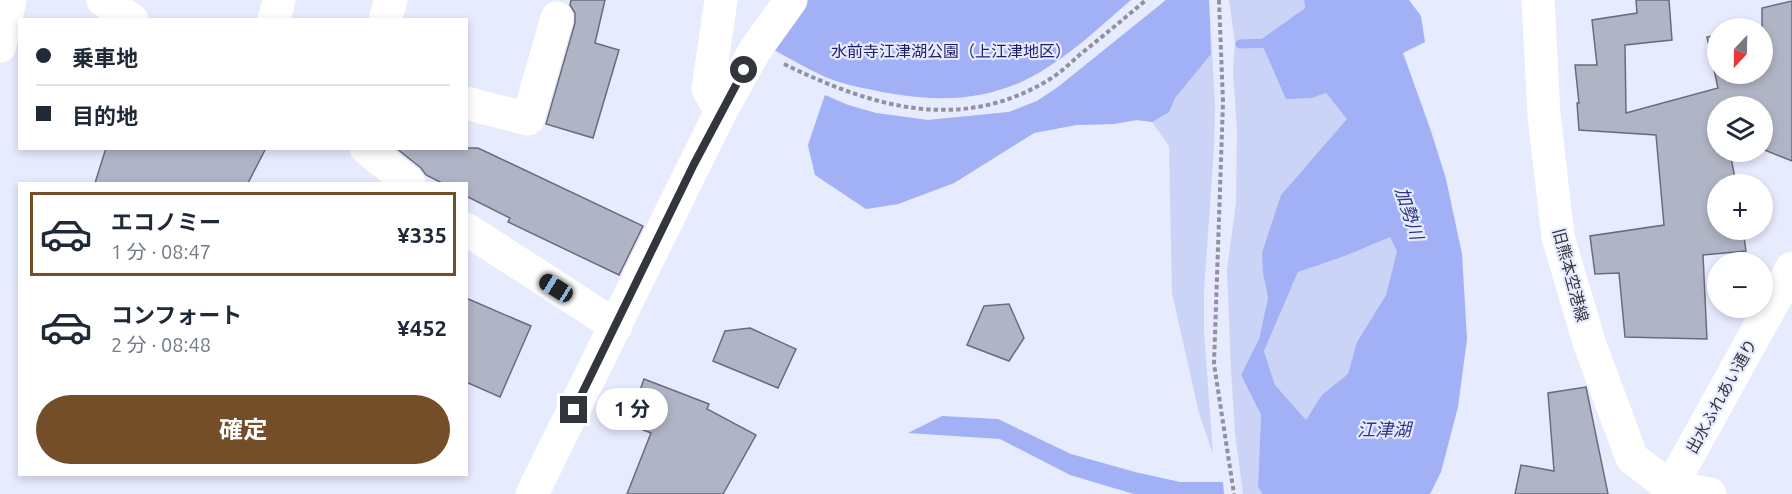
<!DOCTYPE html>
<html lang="ja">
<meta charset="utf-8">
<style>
:root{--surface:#fff;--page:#f2f2f3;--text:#1f2937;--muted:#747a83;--line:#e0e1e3;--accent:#734e29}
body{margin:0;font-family:Ubuntu,"Noto Sans JP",sans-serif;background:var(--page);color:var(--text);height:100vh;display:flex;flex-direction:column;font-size:22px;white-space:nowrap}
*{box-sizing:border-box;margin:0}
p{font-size:20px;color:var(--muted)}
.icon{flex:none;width:33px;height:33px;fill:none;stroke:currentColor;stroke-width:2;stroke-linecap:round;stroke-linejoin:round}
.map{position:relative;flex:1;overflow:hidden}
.sheet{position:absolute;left:18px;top:182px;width:450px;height:294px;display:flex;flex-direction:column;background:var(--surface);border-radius:0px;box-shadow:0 3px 9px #0003}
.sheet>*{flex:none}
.top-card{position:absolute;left:18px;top:18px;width:450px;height:132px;border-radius:0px;box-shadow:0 3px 9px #0003;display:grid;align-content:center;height:132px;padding:0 18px;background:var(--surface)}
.needle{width:39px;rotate:202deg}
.buttons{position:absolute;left:1707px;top:18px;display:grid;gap:12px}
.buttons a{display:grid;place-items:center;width:66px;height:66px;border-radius:50%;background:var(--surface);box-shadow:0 3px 9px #0003;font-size:30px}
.end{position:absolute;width:27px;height:27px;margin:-14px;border:8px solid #33353c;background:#fff;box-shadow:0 0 0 3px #fff}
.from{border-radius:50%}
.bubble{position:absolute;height:42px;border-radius:21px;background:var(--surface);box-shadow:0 3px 9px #0003;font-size:20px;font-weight:700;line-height:42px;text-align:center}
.car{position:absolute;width:18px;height:36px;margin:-18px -9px;border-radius:8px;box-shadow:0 0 4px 2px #0007;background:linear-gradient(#222 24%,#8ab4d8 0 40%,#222 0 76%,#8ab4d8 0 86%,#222 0)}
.top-card b{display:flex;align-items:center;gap:21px;height:57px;font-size:22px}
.top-card b+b{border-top:2px solid var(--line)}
.top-card i{width:15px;height:15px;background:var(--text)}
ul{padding:10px 0 0;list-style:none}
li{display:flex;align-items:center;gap:18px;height:84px;margin:0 12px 9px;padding:0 6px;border:3px solid transparent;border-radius:0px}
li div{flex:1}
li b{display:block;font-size:22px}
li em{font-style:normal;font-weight:700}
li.active{border-color:var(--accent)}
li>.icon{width:54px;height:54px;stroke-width:1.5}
.cta{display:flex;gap:12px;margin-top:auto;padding:12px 18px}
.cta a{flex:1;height:69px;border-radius:36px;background:var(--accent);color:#fff;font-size:24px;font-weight:700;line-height:69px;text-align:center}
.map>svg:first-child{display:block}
.green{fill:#cbd3f6}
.water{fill:#a2b0f6;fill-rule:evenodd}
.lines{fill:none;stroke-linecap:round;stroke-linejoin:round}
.stream{stroke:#a2b0f6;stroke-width:9}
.building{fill:#b0b5c6;stroke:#686c7c;stroke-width:1.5}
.path{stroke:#8f92a0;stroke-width:4;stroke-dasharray:4.5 3;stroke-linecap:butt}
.minor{stroke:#fff;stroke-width:33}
.tertiary{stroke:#fff;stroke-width:33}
.secondary{stroke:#fff;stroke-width:33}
.route{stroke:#33353c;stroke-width:8}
.labels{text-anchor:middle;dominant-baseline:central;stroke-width:4.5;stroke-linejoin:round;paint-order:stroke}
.park-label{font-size:16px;fill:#1e1e6c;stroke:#e7ebfe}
.street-label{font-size:16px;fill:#33353c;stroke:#e7ebfe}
.water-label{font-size:18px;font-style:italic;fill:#303685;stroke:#e7ebfe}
</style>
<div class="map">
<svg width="1792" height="494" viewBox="0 0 1792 494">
<rect width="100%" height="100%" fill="#e7ebfe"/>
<g class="green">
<path d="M1166,0h43l6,105 -1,42 -10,144v41l9,122 -14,-41 -27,-120 -3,-147 -17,-24 -15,-2 -24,4 -37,1 -42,8 -80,50 -56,21 -32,5 -51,-34 -7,-30 17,-50 23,10 28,8 52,7 81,-8 28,-11 21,-14z"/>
<path d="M1229,0h75l1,8 -45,32 52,58 14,-5 22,26 -67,76 -18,78 5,25 -9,41 -18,36 20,40 -3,71 4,8h-19l-8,-61 -4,-64 -4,-99 9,-67 1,-73 -4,-58 2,-30z"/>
<path d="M1390,236l7,15 -11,44 -29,47 -9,32 -25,21 -17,26 -31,-36 -11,-34 34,-79 47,-16z"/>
</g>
<g class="water">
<path d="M803,0h328c-28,24 -55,50 -86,69 -52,33 -105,34 -163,23 -18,-4 -37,-7 -54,-14 -21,-9 -41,-21 -61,-32z"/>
<path d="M1166,0h43l2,54 -36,44 -6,14 -17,10 -15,-2 -24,4 -37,1 -42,8 -80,50 -56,21 -32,5 -51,-34 -7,-30 17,-50 23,10 28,8 52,7 81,-8 28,-11 21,-14z"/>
<path d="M1304,0h105l12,16 4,26 -22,11 28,78 15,48 16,75 5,85 -9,68 -17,65 -11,22h-168l-4,-8 3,-71 -20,-40 18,-36 9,-41 -5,-25 -1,-20 19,-58 66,-76 -21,-26 -14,5 -26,1 -26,-59 45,-32zM1390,237l7,14 -11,44 -29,47 -9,32 -26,21 -16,25 -31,-35 -11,-34 34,-79 47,-16z"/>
<path d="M942,416l56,3 73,35 64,18 45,10h43l1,12h-90l-64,-19 -70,-36 -92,-6z"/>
</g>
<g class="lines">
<path class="stream" d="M1240,44l33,-1"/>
</g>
<g class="building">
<path d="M571,0h34l-10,43 24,7 -26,88 -47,-14 29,-101v-10l-5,-8z"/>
<path d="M1636,0h33l3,40 -47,5 1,68 92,-25 -11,-51 11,-2v39h44v-46h-7l7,-1v-19l30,-7v160l-30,-12v-43h-44v46h12l6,32h-18v46h25l3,21 -43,4 4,84 -82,-2 -6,-64 -24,1 -5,-38 74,-11 -8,-90 -77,-5 -2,-27h2l-4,-38h22l-5,-45 45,-7z"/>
<path d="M106,148h160l-18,35h-153z"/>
<path d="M396,148h82l165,78 -24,49 -111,-53 2,-4 -44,-22v-13h-24l-16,-8 -5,-7z"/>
<path d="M466,298l65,28 -31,71 -34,-15z"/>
<path d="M1009,304l15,34 -15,23 -42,-16 17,-39z"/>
<path d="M750,328l46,21 -18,39 -65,-27 12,-30z"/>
<path d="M644,379l65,25 -2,5 49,26 -33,59h-96l24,-61 -23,-9z"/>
<path d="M1586,387l22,107h-93l6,-29 33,6 -6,-78z"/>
</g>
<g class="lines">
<g class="path">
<path d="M1219,0l4,102 -9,262 20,130"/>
<path d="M784,64c88,43 177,70 266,15 12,-7 22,-18 32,-26 22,-18 43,-35 64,-53"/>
</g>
<g class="minor">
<path d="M103,0l29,20"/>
<path d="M274,20l5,-20"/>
<path d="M385,20l6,-20"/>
<path d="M0,46l10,-46"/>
<path d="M466,103l62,16 29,-101"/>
<path d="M721,111l-13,-22 13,-89"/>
<path d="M366,148l43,35"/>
<path d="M466,229l150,97"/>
<path d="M1670,487l40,7"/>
<path d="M532,494l189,-383 34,-61 36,-50"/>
</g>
<path class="tertiary" d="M1538,0l6,115 14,122 32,108 42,113 38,29"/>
<path class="secondary" d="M1667,494l125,-226"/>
</g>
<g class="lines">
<path class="route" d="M574,410l120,-246 50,-94"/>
</g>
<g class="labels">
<g class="park-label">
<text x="951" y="51">水前寺江津湖公園（上江津地区）</text>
</g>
<g class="street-label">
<text transform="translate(1571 275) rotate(75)">旧熊本空港線</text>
<text transform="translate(1721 396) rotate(-61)">出水ふれあい通り</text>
</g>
<g class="water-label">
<text transform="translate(1410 213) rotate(72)">加勢川</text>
<text x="1384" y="429">江津湖</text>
</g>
</g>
</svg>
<div class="buttons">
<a><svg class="needle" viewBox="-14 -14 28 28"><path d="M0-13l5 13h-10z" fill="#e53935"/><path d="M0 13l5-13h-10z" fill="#747a83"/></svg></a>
<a><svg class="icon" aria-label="layers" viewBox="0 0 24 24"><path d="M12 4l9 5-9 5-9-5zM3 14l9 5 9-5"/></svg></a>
<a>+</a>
<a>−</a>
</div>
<i class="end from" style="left:744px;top:70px"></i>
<i class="end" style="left:574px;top:410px"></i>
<div class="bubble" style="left:596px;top:388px;width:72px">1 分</div>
<i class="car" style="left:556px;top:288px;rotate:302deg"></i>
<div class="top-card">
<b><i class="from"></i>乗車地</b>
<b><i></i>目的地</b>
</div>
<section class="sheet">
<ul>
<li class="active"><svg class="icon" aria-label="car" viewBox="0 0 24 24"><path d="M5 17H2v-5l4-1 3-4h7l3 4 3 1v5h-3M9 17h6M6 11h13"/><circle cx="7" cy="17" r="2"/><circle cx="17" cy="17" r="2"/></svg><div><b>エコノミー</b><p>1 分 · 08:47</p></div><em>¥335</em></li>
<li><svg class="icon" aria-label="car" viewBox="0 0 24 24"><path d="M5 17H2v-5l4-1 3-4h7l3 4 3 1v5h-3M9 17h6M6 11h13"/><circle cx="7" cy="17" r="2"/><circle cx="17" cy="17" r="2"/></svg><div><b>コンフォート</b><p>2 分 · 08:48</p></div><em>¥452</em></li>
</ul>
<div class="cta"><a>確定</a></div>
</section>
</div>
